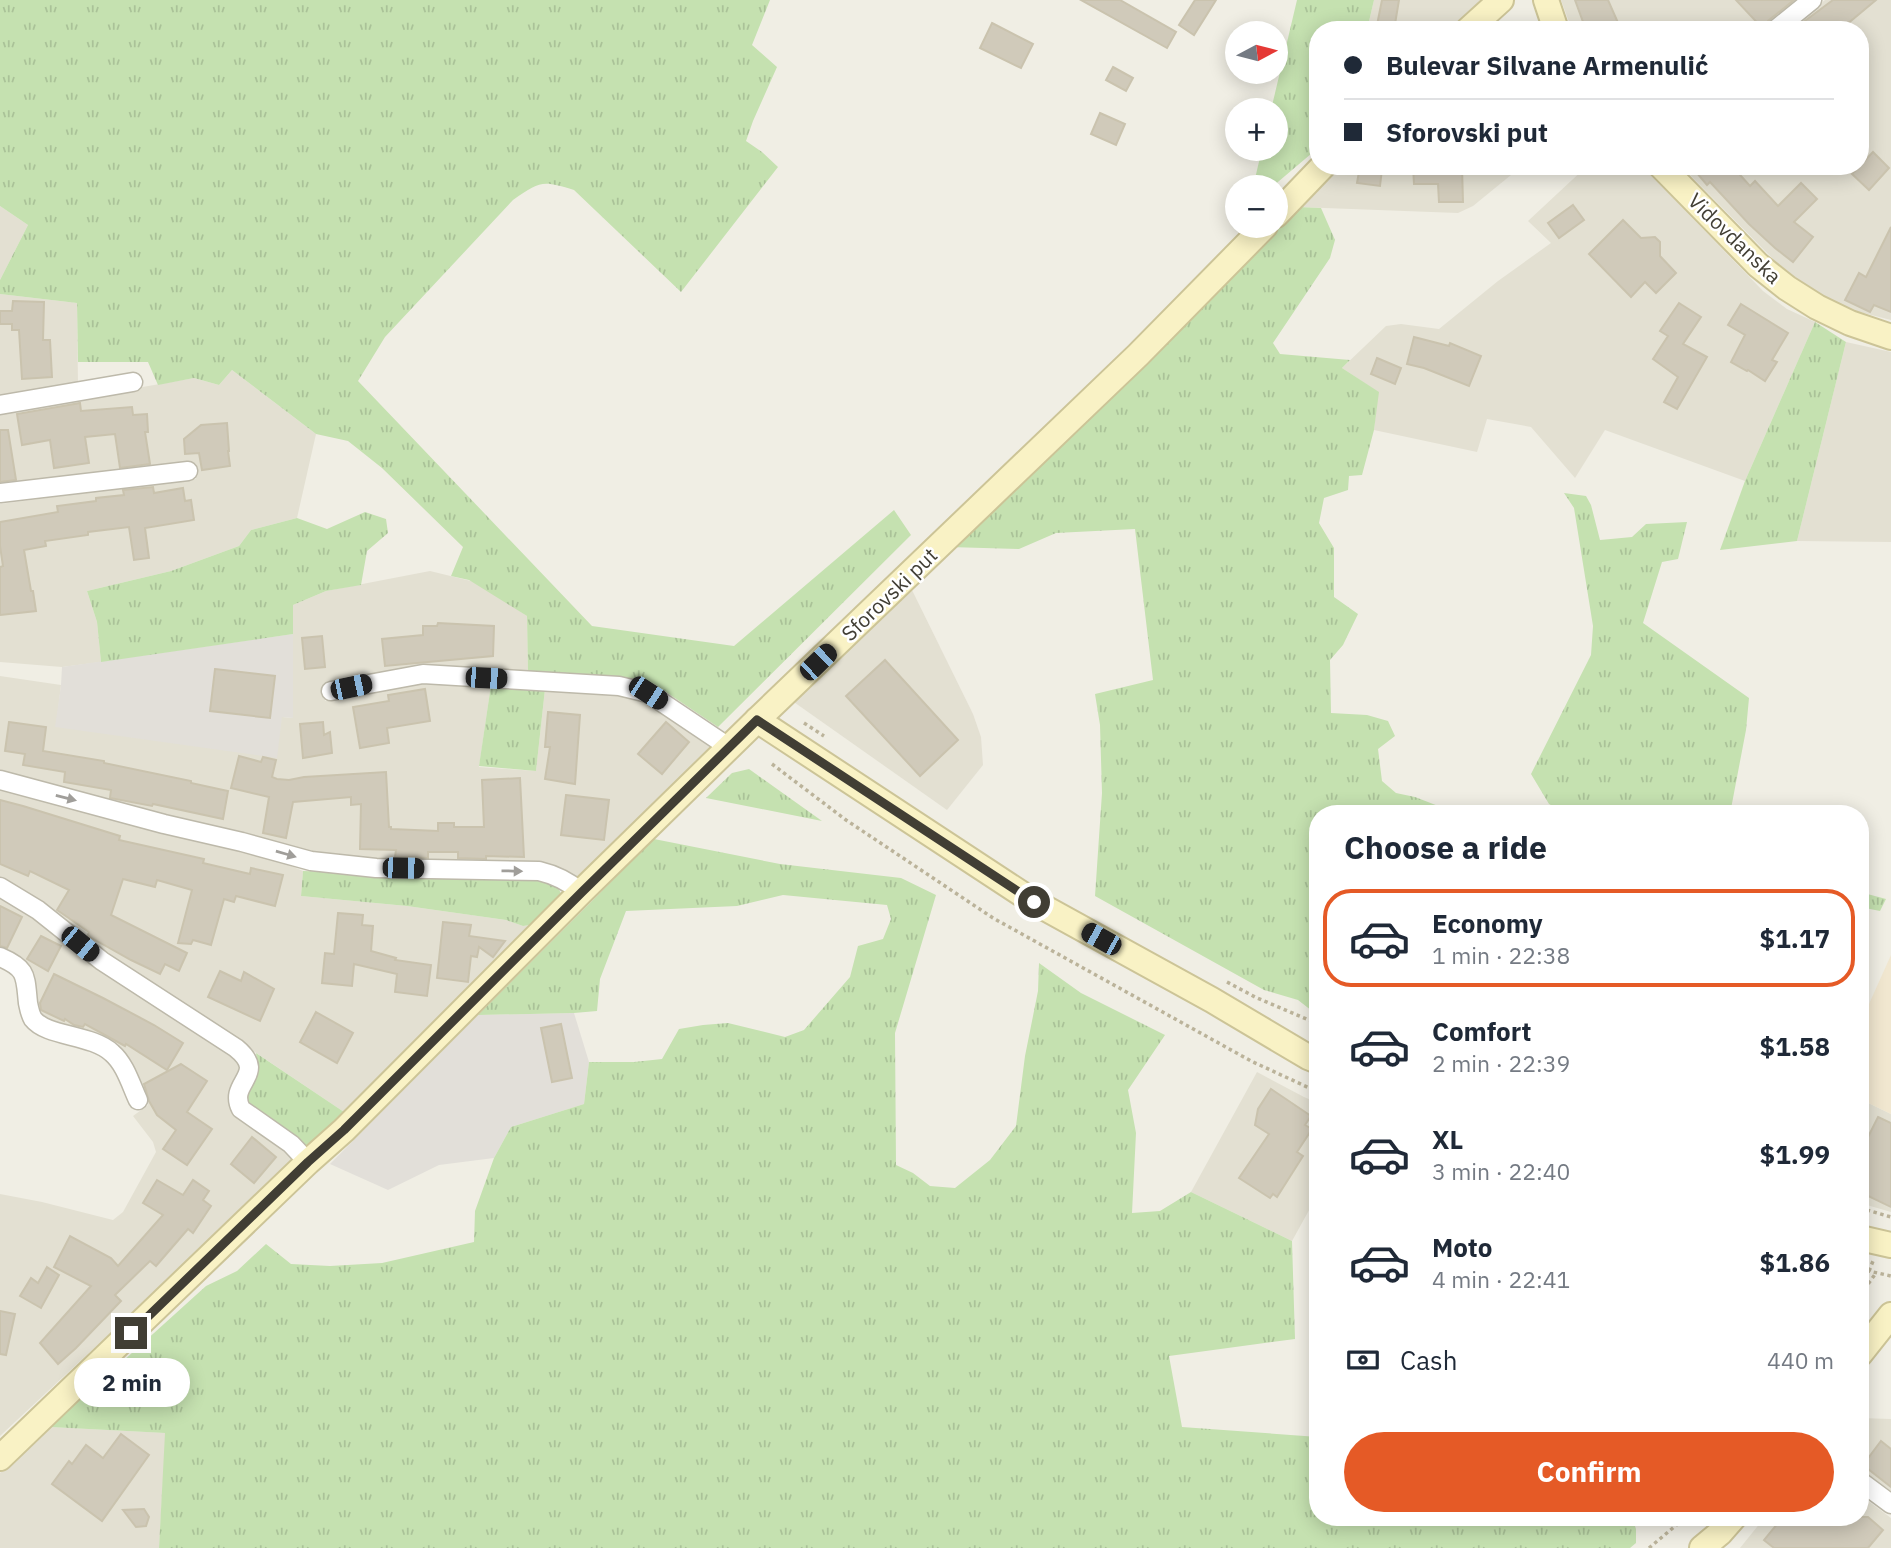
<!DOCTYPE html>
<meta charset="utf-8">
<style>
:root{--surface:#fff;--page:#f2f2f3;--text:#1f2937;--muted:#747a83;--line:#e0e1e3;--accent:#e55a26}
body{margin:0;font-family:"IBM Plex Sans",sans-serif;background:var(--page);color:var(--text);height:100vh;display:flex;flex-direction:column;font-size:26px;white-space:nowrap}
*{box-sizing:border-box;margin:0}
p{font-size:23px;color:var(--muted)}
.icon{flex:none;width:38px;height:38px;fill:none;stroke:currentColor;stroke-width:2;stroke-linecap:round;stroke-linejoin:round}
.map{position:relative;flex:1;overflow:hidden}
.panel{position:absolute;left:1309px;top:805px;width:560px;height:721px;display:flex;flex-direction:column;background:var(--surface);border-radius:28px;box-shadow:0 4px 18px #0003}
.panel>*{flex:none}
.hud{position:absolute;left:1309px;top:21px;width:560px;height:154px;border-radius:28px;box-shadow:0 4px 18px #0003;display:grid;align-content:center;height:154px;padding:0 35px;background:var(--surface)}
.needle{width:46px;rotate:83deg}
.fabs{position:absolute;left:1225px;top:21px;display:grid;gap:14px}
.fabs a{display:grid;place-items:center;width:63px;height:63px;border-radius:50%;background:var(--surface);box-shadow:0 4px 18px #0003;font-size:35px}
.end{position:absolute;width:32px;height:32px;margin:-16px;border:9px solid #413e34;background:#fff;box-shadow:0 0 0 4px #fff}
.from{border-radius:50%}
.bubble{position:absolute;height:49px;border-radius:24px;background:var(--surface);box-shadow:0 4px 18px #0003;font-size:23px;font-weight:800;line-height:49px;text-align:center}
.car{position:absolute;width:21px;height:42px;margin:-21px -10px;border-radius:9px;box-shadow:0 0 5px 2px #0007;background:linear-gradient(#222 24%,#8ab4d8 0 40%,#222 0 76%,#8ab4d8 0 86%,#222 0)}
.hud b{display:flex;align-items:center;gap:24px;height:66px;font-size:26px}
.hud b+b{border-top:2px solid var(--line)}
.hud i{width:18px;height:18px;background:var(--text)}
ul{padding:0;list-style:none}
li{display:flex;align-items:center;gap:21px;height:98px;margin:0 14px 10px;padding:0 21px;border:4px solid transparent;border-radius:28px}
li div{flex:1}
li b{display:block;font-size:26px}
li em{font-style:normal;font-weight:800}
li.active{border-color:var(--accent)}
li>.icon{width:63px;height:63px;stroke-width:1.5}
h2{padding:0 35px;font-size:32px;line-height:84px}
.pay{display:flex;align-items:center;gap:18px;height:77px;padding:0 35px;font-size:26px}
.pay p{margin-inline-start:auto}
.button{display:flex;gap:14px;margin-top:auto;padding:14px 35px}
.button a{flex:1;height:80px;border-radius:42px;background:var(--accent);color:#fff;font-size:28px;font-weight:800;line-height:80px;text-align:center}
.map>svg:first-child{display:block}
.residential{fill:#e3e0d2}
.commercial{fill:#f1e7d0}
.industrial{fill:#e2dfd9}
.grass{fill:url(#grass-tufts)}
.building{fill:#d0caba;stroke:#cac3ae;stroke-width:2}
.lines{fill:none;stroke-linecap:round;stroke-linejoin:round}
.street-casing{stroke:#bdb9aa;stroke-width:21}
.secondary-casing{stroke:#ccc497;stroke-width:28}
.path{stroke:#bbb39a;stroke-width:3.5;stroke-dasharray:3.5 3.5;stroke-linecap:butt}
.street{stroke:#fff;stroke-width:18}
.secondary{stroke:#f9f2c5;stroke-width:24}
.oneway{fill:#a09e9a}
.route{stroke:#413e34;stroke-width:9}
.labels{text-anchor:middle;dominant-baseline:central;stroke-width:5;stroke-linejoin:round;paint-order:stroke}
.street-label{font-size:21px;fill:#413e34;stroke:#fff}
</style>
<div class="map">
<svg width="1891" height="1548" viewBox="0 0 1891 1548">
<defs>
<pattern id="grass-tufts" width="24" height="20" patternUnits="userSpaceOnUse" patternTransform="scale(1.75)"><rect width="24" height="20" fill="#c5e1b0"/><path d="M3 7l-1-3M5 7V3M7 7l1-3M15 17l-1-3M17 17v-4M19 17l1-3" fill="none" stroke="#aac298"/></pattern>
</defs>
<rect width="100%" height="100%" fill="#f0eee4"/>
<g class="residential">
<path d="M1374,0h116l-35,30h-88z"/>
<path d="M1561,0h240l-36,30h-193z"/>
<path d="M1825,0h66v320l-51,-13 -20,-11 -44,-34 -95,-96h179v-136h-71z"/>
<path d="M1339,166h183l-49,40 -15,7 -160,-6z"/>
<path d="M1587,166h55l121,125 24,18 28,13 -70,159 -140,-51 -30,48 -44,-51 -44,-8 -10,33 -103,-22 4,-38 -36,-24 44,-42 15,-2 38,5 59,-48 53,-38 -23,-22z"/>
<path d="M0,206l28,19 -28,55z"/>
<path d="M0,294l77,9 1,83 -78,13z"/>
<path d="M1846,342l45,10v190l-94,-1z"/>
<path d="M232,370l84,64 -19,84 -46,12 -12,16 -68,25 -84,20 10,31 4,40 -39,5 -62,-5v-158l196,-25 -2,-15 -165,17 -29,5v-74l194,-34 25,7z"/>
<path d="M430,571l45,11 52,34 1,58 -110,-5 -94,16 1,16 100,-21 66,5 -12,82 57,4 9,-82 80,5 23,7 66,47 -137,129 -25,-12 -210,-6 -37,-6 -305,-81v-96l61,9 -5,42 226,-10 11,1v-113l33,-14z"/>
<path d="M910,586l63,128 8,23 2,28 -36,45 -156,-110z"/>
<path d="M0,787l277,73 26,11 -2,25 106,10 99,14 17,6 7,-1 -186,187 -107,-72 -123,-77 -114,-82z"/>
<path d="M0,895l23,12 218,152 3,8 -12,27 64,65 -296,277v-242l42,8 71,18 10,-8 33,-60 -3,-10 -20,-26 15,-11 -20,-42 -88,-45 -40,-67z"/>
<path d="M1257,1072l47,25 14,6v91l-26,47 -101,-49z"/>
<path d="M1860,1099l31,15v98l-31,-9z"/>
<path d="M1860,1418l31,1v72l-31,-22z"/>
<path d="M50,1427l116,6 -7,115h-159v-75z"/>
<path d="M1860,1495l31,23v30h-151l25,-31h95z"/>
</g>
<path class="commercial" d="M1891,955v159l-31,-15v-75z"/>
<g class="industrial">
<path d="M293,634v84l-11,-1 -5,41 -222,-31 6,-42 1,-18z"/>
<path d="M574,1013l15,49 -5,42 -73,23 -17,31 -55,7 -51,25 -58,-26 148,-149z"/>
</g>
<g class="grass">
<path d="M0,0h770l-18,45 25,22 -24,54 -7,20 16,11 16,15 -97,125 -107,-102c-32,-10 -34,-9 -61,10l-128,137 -27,44 234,245 142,20 160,-136 17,25 -193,192 -64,-43 -16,-5 -110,-5 -1,-58 -58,-36 -18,-4 12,-29 -81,-79 -34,-27 -32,-7 -84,-64 -13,15 -25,-7 -36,7 -10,-23h-70l-1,-59 -77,-9v-14l28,-55 -28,-19z"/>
<path d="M1297,0h77l-7,30h-49v118l-46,39h-19l9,-38h14v-39h-5z"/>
<path d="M1298,207l23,1 14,32 -5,18 -57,85 7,11 70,6 -8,8 37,24 -5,38 -12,45 -13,1 -1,14 -24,8 -5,25 15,25v49l24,17 -15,31 -13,15 1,53 36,2 21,6 7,15 -17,13 4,32 14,12 19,4 44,17h-141v194l-2,6 -18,-14 -34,-10 -169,-94 7,-103 -2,-68 -5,-31 58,-14 -18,-151 -79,4 -37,16 -70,-2z"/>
<path d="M1815,322l31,20 -49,199 -77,9 25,-69z"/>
<path d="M1564,493l22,3 5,9 9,35 32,-3 14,-13 41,-2 -9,37 -16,3 -19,61 106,75 -3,32 -16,84h-163l-18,-10 -18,-30 60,-119 2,-29 -19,-118z"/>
<path d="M365,512l21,7 2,14 -21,18 -6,34 -35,6 -33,14v29l-192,28 -4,-40 -10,-31 84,-20 68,-25 12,-16 46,-12 30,11z"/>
<path d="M491,685l54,4 -9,82 -57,-5z"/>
<path d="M749,769l73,52 -116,-23 26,-25z"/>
<path d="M654,839l126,25 121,14 35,17 -41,138 1,132 17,8 17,13 25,2 35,-28 26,-34 9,-70 13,-65 1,-28 42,30 84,42 -37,55 8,43 -4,80 28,-2 31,-19 101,49 3,98 -126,17 13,71 136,10v80h314l4,12v14l-6,5h-1471l6,-115 -115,-6 156,-141 31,-15 29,-27 25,20 39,2 52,-3 92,-21 1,-31 19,-53 17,-31 73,-23 5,-42h45l28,-3 17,-30 24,-4 25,-2 57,14 19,-7 46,-53 8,-31 25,-7 8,-20 -4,-14 -104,-10 -46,11 -111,5 -26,68 -3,32 -23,2 -96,2z"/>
<path d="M303,871l244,7c6,5 14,10 14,18l-31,29 -7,1 -17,-6 -99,-14 -106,-10z"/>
<path d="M1860,892l26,7 -6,12 -20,-4z"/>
<path d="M256,1053l88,59 -34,37 -65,-49c2,-19 15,-23 11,-47z"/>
</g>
<g class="building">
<path d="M1081,0h39l56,32 -9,16z"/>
<path d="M1195,0h21l-22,35 -15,-10z"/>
<path d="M1382,0h17l-5,30h-18z"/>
<path d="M1575,0h33l11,25 -11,5h-22z"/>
<path d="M1736,0h58l-26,21 -4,9z"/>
<path d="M1833,0h43l-36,30h-43l2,-2 -1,-2z"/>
<path d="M992,23l41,21 -12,24 -41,-20z"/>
<path d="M1113,67l20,11 -7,13 -20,-11z"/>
<path d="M1100,113l25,11 -9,21 -25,-11z"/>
<path d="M1873,152l16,16 -20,22 -17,-16z"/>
<path d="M1360,166l22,3 -2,17 -23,-3z"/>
<path d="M1413,166l49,1 1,35h-24l-1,-18h-24z"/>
<path d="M1691,166h41l18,20 5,-5 23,25 23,-23 16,16 -23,23 19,15 -20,25 -18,-14 -26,-24 -39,-42 -3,3z"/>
<path d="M1573,205l11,15 -25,18 -11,-15z"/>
<path d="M1623,220l18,18 14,-1 5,5v14l16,17 -20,20 -11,-11 -14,15 -42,-43z"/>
<path d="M1891,227v85l-17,-7 -4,7 -25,-12 14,-27 7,4z"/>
<path d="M13,301l31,1 -1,38h7l2,37 -30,2 -3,-49h-7v-6h-12v-13h12z"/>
<path d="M1679,303l22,14 -18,27 24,13 -30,52 -13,-7 14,-25 -25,-18 15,-23 -8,-5z"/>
<path d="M1741,304l47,29 -16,27 5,2 -12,19 -17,-11 -1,1 -16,-9 14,-27 -17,-10z"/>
<path d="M1414,337l35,9 1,-3 31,13 -12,30 -45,-18 -17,-4z"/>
<path d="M1377,358l24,10 -6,16 -24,-10z"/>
<path d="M80,403l1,8 51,-4 1,8 14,-1 1,18h-3l5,32 -30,4 -5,-34 -30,3 4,26 -35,5 -4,-28 -28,5 -5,-31z"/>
<path d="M227,423l2,28h-1l2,15 -28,4 -3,-17 -14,1 -1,-15 17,-14z"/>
<path d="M0,430h8l8,50 -16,2z"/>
<path d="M153,487l1,6 29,-5 2,13 6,-1 3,20 -49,8 4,30 -15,2 -5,-33 -41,5v3l-43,6 1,5 -22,4 7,41h2l3,20 -36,4v-48l3,-1 -3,-20v-24l58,-10 -1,-6 39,-5v-3l28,-3 -1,-5z"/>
<path d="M438,623l56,3 -1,30 -108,10 -3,-27 41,-4v-9h14z"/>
<path d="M322,636l3,31 -20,2 -3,-31z"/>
<path d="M885,660l73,80 -38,36 -74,-80z"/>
<path d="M215,669l60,7 -5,42 -60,-7z"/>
<path d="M425,689l5,32 -43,7 2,15 -29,5 -7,-41 36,-6 -1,-6z"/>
<path d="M548,712l32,3 -5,69 -30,-5 5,-32h-5z"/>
<path d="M9,722l37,5 -3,24 61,10v2l87,18v2l37,8 -5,28 -70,-15 -1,2 -42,-8 1,-8 -47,-8 1,-10 -42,-7 2,-11 -20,-3z"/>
<path d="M323,722l1,13 6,-3 2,21 -29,5 -3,-34z"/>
<path d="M666,722l23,20 -27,32 -24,-20z"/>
<path d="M239,756l22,6 2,-5 13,3 -4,17 5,2 12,1 15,-3 82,-5 3,55h2v2l47,2v-8h16v4h30l-2,-47 38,-2 4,79 -38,-1v3l-28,-1v-6h-30v6l-33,-1 1,-7 -36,-1 1,-45 -10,1v-8l-58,5 -7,36 -23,-5 6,-36 -38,-9z"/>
<path d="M566,795l43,5 -5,40 -43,-5z"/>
<path d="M0,800l23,6 97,30 -1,4 85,19 -1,4 47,11 1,-6 32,7 -8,31 -39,-10 -2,6 -10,-3 -13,46 -18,-5 -2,4 -13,-1 14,-53 -35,-10 -2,7 -32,-8 -12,36 76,38 -8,18 -14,-7 -5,10 -29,-14 -41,-23 -2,-2 1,-3 -32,-22 12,-20 -39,-19 -2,5 -28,-12z"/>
<path d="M0,906l22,11 -15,31 -7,-2z"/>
<path d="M338,913l25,2 -1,10 11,1 -2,25 25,7 -1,2 36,5 -4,31 -32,-4 2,-18 -43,-10 -2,22 -30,-3 3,-30 9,1z"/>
<path d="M443,922l28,3 -2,11 36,5 -12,16 -14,-10 -2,10 -6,-1 -3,26 -31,-4z"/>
<path d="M41,936l20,10 -13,25 -21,-12z"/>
<path d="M220,971l21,10 3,-9 30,17 -14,32 -52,-24z"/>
<path d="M54,974l49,24 51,27 29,18 -16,27 -41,-26 -1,2 -40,-22 -2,3 -9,-2 -9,-6 -1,2 -23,-11 -1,-7z"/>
<path d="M316,1012l37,21 -16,30 -37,-21z"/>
<path d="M561,1024l11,54 -20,4 -11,-54z"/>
<path d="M181,1064l26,17 -20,31 25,17 -25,36 -24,-16 13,-19 -19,-15 -8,-14 -5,-17z"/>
<path d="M1271,1089l40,27 -6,9 7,4 -15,23 6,4 -26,41 -4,-3 -3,4 -31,-20 30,-44 -14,-9 3,-16z"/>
<path d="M1878,1117l13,6v84l-31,-15v-39z"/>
<path d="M252,1137l24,20 -22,26 -23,-19z"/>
<path d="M157,1180l26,15 10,-15 16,11 -6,9 8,6 -18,27 -5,-4 -32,37 -6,-5 -35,34 6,6 -45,47 -18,16 -18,-21 51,-57 -37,-19 16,-31 41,22 7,8 45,-51 -20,-12z"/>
<path d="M47,1267l12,8 -18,33 -21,-12 11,-18 7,5z"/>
<path d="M0,1311l15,3 -9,41 -6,-1z"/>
<path d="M121,1434l28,21 -47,66 -50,-37 17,-23 3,3 14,-19 17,13z"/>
<path d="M1881,1441l10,8v38l-28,-22z"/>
<path d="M144,1509l5,8 -3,9 -10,1 -13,-17z"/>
<path d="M1783,1517h85l15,13 -15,18h-94l-10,-8z"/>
</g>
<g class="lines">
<g class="street-casing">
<g id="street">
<path d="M1775,30l37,-30"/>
<path d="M0,405l133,-23"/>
<path d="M0,493l188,-22"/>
<path d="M331,691l92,-17 196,12 29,7 82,55"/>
<path d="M0,780l164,44 78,18 69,19 65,7 163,3c17,4 29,10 42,21"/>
<path d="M0,887l38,23 64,51 134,87c33,27 -9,34 5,61l50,35 17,18"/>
<path d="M0,957c28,12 25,19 28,46 1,5 2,11 5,16 14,18 59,15 79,34 13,11 19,32 26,47"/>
<path d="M1860,1481l31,23"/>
</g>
</g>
<g class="secondary-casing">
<g id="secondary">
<path d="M1546,0l10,30"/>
<path d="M1468,30l33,-30"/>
<path d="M1661,166l97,99 29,23 30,19 33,16 41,14"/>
<path d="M1276,215l47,-49"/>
<path d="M757,720l277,182 178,98 96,57 10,4"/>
<path d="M1860,1238l31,7"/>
<path d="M1860,1354l31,-39"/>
<path d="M0,1458l308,-296 36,-32 237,-238 176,-172 381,-365 127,-129"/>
<path d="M1702,1548l18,-15 14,-16"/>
</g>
</g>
<g class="path">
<path d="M804,723l20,13"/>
<path d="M772,764l74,56 147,98 258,143 67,31"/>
<path d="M1227,982l28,15 63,27"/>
<path d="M1860,1208l31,9"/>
<path d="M1860,1269l31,7"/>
<path d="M1869,1271l4,-10"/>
<path d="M1860,1295l16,-22"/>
<path d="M1649,1548l37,-31"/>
</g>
<use href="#street" class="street"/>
<use href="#secondary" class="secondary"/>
</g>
<defs><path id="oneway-solid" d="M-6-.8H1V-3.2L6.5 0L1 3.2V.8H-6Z" transform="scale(1.75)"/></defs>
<g class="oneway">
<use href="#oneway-solid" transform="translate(66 798) rotate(14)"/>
<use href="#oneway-solid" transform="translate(286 854) rotate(16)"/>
<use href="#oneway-solid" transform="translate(512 871) rotate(1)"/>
</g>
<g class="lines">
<path class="route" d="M131,1333l177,-171 36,-32 238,-238 175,-172 277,182"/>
</g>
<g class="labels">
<g class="street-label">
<text transform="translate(1735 238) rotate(44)">Vidovdanska</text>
<text transform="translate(889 594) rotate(-44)">Sforovski put</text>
</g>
</g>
</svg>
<div class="fabs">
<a><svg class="needle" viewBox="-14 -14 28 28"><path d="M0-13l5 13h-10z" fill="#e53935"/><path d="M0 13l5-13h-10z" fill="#747a83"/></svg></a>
<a>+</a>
<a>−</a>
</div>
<i class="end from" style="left:1034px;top:902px"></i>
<i class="end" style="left:131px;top:1333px"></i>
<div class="bubble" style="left:74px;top:1358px;width:116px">2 min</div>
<i class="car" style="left:818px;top:662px;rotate:46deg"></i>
<i class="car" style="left:486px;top:678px;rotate:93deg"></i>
<i class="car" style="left:351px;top:687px;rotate:78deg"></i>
<i class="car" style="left:648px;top:693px;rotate:123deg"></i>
<i class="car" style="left:403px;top:868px;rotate:91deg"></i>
<i class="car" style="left:1101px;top:939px;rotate:299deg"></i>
<i class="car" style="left:80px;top:944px;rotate:129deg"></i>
<div class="hud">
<b><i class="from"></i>Bulevar Silvane Armenulić</b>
<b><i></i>Sforovski put</b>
</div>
<section class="panel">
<h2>Choose a ride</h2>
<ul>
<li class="active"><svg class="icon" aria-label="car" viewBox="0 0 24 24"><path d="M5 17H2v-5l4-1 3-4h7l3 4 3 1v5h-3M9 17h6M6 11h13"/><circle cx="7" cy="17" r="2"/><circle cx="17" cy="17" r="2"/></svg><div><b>Economy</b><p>1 min · 22:38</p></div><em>$1.17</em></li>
<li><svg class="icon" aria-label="car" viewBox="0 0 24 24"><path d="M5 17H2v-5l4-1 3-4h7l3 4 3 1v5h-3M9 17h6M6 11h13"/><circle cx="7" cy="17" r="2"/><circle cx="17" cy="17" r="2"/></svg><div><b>Comfort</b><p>2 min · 22:39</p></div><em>$1.58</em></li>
<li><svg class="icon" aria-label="car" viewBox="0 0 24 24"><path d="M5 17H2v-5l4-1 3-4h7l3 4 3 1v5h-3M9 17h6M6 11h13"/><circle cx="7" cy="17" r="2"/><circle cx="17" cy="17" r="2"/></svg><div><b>XL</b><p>3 min · 22:40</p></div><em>$1.99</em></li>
<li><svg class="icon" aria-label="car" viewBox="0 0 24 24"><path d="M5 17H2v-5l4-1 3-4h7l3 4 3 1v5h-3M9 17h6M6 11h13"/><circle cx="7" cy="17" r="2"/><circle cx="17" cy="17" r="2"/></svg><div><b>Moto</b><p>4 min · 22:41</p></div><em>$1.86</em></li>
</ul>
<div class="pay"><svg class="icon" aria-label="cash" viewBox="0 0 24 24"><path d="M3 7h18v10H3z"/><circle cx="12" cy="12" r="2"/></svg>Cash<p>440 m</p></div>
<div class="button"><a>Confirm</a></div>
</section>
</div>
